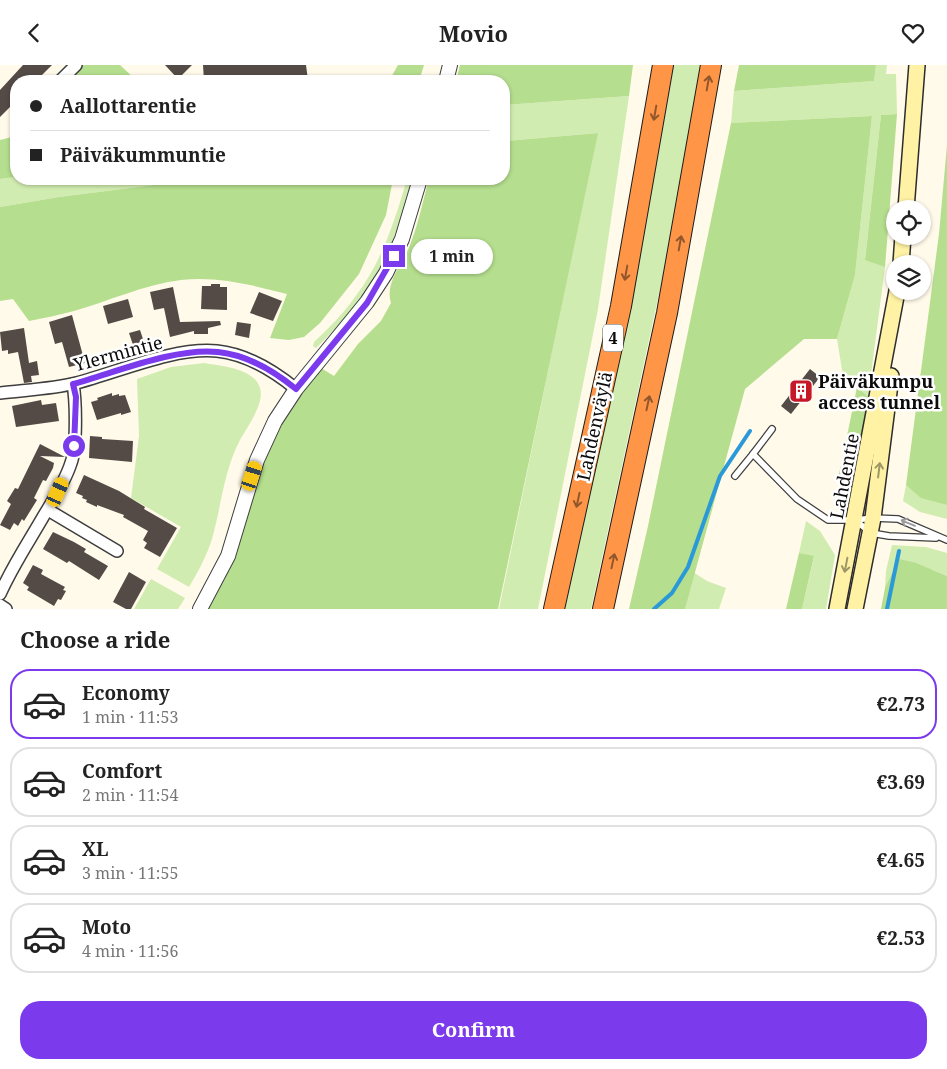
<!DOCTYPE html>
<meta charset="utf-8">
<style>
:root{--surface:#fff;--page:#f6f6f6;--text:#222;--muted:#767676;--line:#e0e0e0;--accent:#7c3aed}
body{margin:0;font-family:"Noto Serif",serif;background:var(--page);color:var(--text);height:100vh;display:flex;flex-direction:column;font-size:19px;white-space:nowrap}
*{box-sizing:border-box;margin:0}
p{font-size:16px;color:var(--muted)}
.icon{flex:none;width:28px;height:28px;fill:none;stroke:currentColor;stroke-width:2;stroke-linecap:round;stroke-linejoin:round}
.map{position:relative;height:544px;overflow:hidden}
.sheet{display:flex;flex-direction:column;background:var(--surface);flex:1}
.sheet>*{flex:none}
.guide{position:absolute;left:10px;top:10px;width:500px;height:110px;border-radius:20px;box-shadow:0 1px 4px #0004;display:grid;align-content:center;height:110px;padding:0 20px;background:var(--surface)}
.controls{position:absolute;left:886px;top:135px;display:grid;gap:10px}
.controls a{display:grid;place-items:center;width:45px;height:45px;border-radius:50%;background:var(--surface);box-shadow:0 1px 4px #0004;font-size:25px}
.end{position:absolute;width:22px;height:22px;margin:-11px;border:6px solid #7c3aed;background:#fff;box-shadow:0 0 0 2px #fff}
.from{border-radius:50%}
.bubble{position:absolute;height:35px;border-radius:18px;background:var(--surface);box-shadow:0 1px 4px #0004;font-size:16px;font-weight:700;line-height:35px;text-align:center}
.car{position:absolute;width:15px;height:30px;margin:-15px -8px;border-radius:6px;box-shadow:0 0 4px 1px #0007;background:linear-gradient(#f5c518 24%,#345 0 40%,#f5c518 0 76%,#345 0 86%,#f5c518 0)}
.guide b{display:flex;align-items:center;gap:18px;height:48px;font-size:19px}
.guide b+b{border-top:1px solid var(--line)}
.guide i{width:12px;height:12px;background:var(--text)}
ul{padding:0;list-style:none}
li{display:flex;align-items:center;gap:15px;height:70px;margin:0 10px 8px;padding:0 10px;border:2px solid var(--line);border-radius:20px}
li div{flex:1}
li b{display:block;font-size:19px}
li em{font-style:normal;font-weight:700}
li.on{border-color:var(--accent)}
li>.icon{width:45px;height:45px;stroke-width:1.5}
h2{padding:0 20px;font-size:22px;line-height:60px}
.button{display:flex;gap:10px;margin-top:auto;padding:10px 20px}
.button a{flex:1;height:58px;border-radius:20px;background:var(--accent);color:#fff;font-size:20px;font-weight:700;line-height:58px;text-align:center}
header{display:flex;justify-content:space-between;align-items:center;height:65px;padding:0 20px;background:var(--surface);font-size:22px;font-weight:700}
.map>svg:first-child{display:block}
.green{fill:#d1ecb0}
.forest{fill:#b5de8e}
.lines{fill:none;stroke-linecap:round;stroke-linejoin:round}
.stream{stroke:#2a99d8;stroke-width:4}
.building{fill:#544b47}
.service-casing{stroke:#3e3e3e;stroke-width:8}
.minor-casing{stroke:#3e3e3e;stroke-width:14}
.tertiary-casing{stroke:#3e3e3e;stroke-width:16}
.secondary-casing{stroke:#2d2d2d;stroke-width:18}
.motorway-casing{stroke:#1c1c1c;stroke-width:22}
.service{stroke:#fff;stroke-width:5.5}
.minor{stroke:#fff;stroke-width:11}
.tertiary{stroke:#fff;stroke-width:14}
.secondary{stroke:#fff2a4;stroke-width:15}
.motorway{stroke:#ff9547;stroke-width:20}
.oneway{stroke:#91572c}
.oneway2{stroke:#9d9667}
.oneway3{stroke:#9d9d9d}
.route{stroke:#7c3aed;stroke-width:6}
.labels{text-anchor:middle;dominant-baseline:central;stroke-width:5;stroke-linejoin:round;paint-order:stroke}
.shield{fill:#fff;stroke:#545454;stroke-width:1}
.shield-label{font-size:16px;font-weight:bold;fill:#0b0b0b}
.street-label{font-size:18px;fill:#0b0b0b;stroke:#fff}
.poi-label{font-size:18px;font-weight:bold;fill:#0b0b0b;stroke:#fff;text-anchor:start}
</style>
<header><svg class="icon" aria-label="back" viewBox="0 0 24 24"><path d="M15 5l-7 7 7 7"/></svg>Movio<svg class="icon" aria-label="heart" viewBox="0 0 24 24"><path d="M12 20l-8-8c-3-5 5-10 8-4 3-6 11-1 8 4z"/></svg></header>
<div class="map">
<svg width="947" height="544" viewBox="0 0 947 544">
<rect width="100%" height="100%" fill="#fffae9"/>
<g class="green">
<path d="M674,0h27l-30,173 -80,371h-26l74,-347z"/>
<path d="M876,0h11l-1,9h10l1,40 -16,1 -16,144 20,8 -17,130 -25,-21 -6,-37 18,-64 17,-159 -141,7 3,-32 140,-10z"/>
<path d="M629,31l-31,213 -60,300h-39l98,-476 -93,8v-36z"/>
<path d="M16,112v2h185l-142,18 -59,10v-28z"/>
<path d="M407,114h6c-20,72 -42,117 -97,169l-3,-2 1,-4c15,-14 29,-28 41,-45 27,-35 40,-77 52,-118z"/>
<path d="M204,298c17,3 50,5 56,25 5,15 -13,39 -20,52 -16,30 -19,67 -28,99 -5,16 -14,33 -23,48l-32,-18 24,-42 -50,-29 8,-62 -2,-57 34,-12z"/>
<path d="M906,420l15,12 26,8v14l-27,-7 -17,-11z"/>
<path d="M806,456l14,10 15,24 -9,54h-24l12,-52 -15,-4z"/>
<path d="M892,480l34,2 21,6v23l-14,-6 -48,18 1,-17z"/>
<path d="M693,507l14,9 19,7 -7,21h-34z"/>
<path d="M151,514l34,19 -7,11h-44z"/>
</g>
<g class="forest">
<path d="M82,0h38l17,16h-73z"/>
<path d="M398,0h26l-5,16h-30z"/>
<path d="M460,0h173l-4,31 -125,9v-24h-48z"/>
<path d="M739,0h137l-2,16 -140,10z"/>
<path d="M897,49l-12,153 -20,-7 16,-145z"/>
<path d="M872,51l-17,159 -18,64h-33l-59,50 -60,220h-56l19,-83 83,-403z"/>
<path d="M598,68l-100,476h-298l28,-53 29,-96 59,-95 18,11 24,-32 23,-23 10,-18c-7,-21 14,-42 20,-61 8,-20 12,-42 18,-63h75v-38z"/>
<path d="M16,71v41l-16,2v-39z"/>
<path d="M947,80v360l-26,-7 -15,-13 33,-251z"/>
<path d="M201,114h192l-7,36 -27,59 -39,49 -16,14 -15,3 -19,-2 17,-44c-35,-9 -70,-18 -106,-14 -38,5 -72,21 -107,31 -15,4 -30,7 -45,10l-16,-22 -13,2v-94l59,-10z"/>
<path d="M857,322l11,10 -7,50 -15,-6z"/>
<path d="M845,387l12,4 -9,33 -11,-9z"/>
<path d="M799,488l15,3 -12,53h-16z"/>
<path d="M899,494l17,4 31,13v33h-66l4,-21z"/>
</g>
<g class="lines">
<g class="stream">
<path d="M654,544l18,-16 16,-26 32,-91 30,-45"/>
<path d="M887,544l12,-58"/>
</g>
</g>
<g class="building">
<path d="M23,0h29l-16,16h-20v20l-16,16v-27z"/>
<path d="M165,0h27l-14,14z"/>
<path d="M203,0h103l2,15 -35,1 -1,-3 -28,3h-40z"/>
<path d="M211,219h9v3h7v23l-26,-1 1,-23h9z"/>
<path d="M173,222l7,35 40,-1 1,4 -13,3v6h-14v-3l-24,6 -6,-29 -10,2 -4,-18z"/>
<path d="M259,227l23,9 -9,20 -23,-8z"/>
<path d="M128,234l5,18 -25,7 -5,-18z"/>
<path d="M72,250l13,48 -16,4 -7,-25 -7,2 -6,-22z"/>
<path d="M237,257l14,2 -2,14 -14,-3z"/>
<path d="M24,263l5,35 8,-2 2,14 -8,1 1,6 -8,1 -6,-31 -10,2v-4l-6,1 -2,-19z"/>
<path d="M140,265l5,15 -11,3 -5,-15z"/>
<path d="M810,304l10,8 -29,37 -10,-8z"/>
<path d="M112,328v3l7,-2v2l6,-1 6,17 -10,3v-2l-24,7 -6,-18 7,-2 -1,-2z"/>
<path d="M41,335l1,5 14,-2 3,18 -43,6 -4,-21z"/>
<path d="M90,371l12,1v2l31,2 -1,21 -43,-4z"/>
<path d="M40,379l25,13 -25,-1 14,7 -1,5 -7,13 -3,-1 -9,18 3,2 -13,21 -2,-2 -4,7 -4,-3 -4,7 -10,-5 11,-21 -4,-3 8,-13 3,1z"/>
<path d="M84,410l35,16 26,16 -1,2 33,19 -17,29 -16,-9 3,-5 -4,-3 5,-9 -25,-14 1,-2 -27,-10v2l-11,-5 1,-2 -5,-2 1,-2 -7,-3z"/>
<path d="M53,467l21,10 12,7 -2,3 24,14 -9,14 -30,-19 -2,2 -24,-14z"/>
<path d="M33,500l10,5 -2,4 24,13 -2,3 3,1 -5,9 -3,-1 -4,7 -27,-16 2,-3 -6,-4z"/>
<path d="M129,507l17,10 -15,27h-5l-13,-7z"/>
</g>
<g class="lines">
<g class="service-casing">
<g id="service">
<path d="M772,364l-19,25 44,45 31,21h27l18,-2 25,1 49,21"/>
<path d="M735,411l18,-22"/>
<path d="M855,455l16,13 18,3 47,2"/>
</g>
</g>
<g class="minor-casing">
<g id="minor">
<path d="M60,16l16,-16"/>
<path d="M0,328c25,-3 52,-4 76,-10 43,-11 97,-36 141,-32 29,3 57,20 79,38"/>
<path d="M48,445l69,41"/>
<path d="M0,529c12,-27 28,-51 43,-77 10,-17 22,-35 28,-54 6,-16 5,-62 2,-79"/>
<path d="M0,540l6,4"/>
</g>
</g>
<g class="tertiary-casing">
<g id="tertiary">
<path d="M446,16l4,-16"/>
<path d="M200,544l28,-53 29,-96 18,-39 21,-32 71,-87 19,-29 16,-34 18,-60"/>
</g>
</g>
<g class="secondary-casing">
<g id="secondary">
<path d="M906,144l11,-144"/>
<path d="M901,199l2,-28"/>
<path d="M837,544l60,-318"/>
<path d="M855,544l18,-91 18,-142"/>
</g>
</g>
<g class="motorway-casing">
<g id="motorway">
<path d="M554,544l67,-303 42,-241"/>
<path d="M603,544l64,-296 44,-248"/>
</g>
</g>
<use href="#service" class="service"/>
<use href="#minor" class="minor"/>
<use href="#tertiary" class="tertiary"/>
<use href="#secondary" class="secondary"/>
<use href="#motorway" class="motorway"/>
</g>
<defs><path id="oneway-shaft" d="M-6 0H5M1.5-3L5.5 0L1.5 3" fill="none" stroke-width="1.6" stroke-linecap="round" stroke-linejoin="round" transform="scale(1.25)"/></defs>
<g class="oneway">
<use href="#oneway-shaft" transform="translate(708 18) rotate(-80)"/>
<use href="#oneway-shaft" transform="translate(655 48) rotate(100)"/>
<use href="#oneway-shaft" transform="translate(680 178) rotate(-80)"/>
<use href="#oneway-shaft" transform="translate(626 208) rotate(100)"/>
<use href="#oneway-shaft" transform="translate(648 338) rotate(-78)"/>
<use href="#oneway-shaft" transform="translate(578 435) rotate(102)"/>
<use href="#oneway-shaft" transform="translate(613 496) rotate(-78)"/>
</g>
<g class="oneway2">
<use href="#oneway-shaft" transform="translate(879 405) rotate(-83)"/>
<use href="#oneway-shaft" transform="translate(846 500) rotate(101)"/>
</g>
<use class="oneway3" href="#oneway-shaft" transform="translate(908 458) rotate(-157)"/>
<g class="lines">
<path class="route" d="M74,381l2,-49 -3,-13c41,-11 103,-37 145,-32 29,3 56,19 78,37l71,-86 27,-47"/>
</g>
<defs>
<g id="building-square" transform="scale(1.25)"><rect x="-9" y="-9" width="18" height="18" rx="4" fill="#c51927" stroke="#fff"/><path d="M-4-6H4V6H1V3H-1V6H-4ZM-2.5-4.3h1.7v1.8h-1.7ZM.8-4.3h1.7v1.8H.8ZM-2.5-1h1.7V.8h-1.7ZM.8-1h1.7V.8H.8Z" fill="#fff"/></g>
</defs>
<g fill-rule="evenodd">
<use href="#building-square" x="801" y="326"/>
</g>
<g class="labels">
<rect class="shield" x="603" y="259.5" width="20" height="27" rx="4"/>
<g class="shield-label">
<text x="613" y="273">4</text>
</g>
<g class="street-label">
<text transform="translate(118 288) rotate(-15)">Ylermintie</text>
<text transform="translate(594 361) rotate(-78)">Lahdenväylä</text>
<text transform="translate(844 411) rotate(-79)">Lahdentie</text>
</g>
<g class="poi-label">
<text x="818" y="316">Päiväkumpu<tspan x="818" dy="21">access tunnel</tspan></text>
</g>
</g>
</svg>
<div class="controls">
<a><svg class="icon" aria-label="locate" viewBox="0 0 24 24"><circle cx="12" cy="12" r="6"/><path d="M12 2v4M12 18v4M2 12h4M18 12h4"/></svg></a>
<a><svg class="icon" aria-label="layers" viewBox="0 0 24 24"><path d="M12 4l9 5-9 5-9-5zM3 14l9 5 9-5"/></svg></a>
</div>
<i class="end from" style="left:74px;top:381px"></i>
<i class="end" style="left:394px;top:191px"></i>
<div class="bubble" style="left:411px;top:174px;width:82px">1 min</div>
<i class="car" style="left:252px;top:411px;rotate:18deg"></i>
<i class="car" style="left:58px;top:427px;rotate:24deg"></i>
<div class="guide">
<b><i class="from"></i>Aallottarentie</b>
<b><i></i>Päiväkummuntie</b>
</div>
</div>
<section class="sheet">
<h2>Choose a ride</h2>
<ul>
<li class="on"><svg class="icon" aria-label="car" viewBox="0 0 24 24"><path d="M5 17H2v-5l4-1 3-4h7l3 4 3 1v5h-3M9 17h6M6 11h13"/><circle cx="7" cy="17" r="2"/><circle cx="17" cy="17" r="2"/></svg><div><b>Economy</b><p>1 min · 11:53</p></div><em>€2.73</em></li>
<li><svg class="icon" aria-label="car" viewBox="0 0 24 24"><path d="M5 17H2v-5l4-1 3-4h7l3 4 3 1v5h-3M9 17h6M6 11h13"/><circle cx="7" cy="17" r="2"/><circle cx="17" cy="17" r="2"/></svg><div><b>Comfort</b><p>2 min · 11:54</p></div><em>€3.69</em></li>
<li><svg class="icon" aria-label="car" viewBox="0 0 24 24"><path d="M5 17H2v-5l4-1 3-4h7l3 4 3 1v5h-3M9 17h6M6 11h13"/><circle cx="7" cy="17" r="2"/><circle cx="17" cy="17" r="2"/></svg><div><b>XL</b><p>3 min · 11:55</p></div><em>€4.65</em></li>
<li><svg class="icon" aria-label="car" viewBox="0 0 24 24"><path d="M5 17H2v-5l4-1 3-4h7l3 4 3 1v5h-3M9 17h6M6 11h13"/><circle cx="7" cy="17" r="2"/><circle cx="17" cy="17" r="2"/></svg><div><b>Moto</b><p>4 min · 11:56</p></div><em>€2.53</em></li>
</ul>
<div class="button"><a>Confirm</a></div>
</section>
